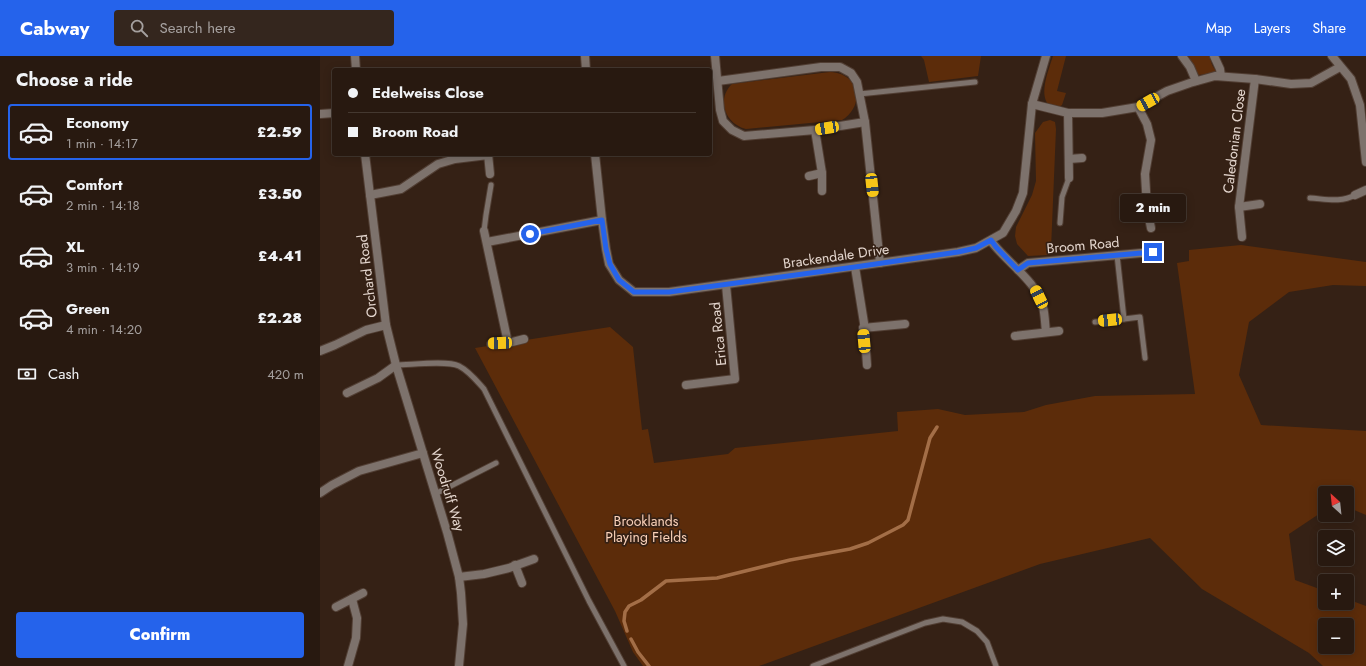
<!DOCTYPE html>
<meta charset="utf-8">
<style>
:root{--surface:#281910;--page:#34261e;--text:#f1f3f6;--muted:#a5a09f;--line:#443830;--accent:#2563eb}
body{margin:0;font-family:Jost,sans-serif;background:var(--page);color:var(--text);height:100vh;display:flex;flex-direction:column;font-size:15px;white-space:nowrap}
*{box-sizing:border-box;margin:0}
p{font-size:13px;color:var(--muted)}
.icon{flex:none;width:22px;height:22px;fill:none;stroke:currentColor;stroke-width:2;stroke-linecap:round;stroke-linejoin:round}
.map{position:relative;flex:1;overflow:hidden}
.details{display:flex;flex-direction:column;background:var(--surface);width:320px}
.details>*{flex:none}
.hud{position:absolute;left:12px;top:12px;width:380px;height:88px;border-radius:4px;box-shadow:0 2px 10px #0003,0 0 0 1px var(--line);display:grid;align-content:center;height:88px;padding:0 16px;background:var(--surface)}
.needle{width:26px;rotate:333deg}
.buttons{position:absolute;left:998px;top:430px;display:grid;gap:8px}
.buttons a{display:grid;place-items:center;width:36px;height:36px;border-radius:4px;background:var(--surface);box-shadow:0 2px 10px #0003,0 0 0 1px var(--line);font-size:20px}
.end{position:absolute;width:18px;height:18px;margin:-9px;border:5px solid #2563eb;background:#fff;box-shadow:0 0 0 2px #fff}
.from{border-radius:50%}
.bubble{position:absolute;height:28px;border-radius:4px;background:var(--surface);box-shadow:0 2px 10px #0003,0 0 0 1px var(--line);font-size:13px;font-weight:800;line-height:28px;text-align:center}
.car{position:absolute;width:12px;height:24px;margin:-12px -6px;border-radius:5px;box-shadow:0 0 3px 1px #0007;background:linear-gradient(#f5c518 24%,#345 0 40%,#f5c518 0 76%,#345 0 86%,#f5c518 0)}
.hud b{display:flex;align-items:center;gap:14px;height:38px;font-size:15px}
.hud b+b{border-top:1px solid var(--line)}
.hud i{width:10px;height:10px;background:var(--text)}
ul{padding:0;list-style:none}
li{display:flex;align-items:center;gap:12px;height:56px;margin:0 8px 6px;padding:0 8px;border:2px solid transparent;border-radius:4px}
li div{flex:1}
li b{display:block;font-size:15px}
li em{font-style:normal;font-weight:800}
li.on{border-color:var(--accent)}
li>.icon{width:36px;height:36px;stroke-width:1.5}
h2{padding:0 16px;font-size:18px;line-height:48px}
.pay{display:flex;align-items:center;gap:10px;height:44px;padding:0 16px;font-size:15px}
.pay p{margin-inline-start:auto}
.cta{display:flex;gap:8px;margin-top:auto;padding:8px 16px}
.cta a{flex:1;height:46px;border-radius:4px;background:var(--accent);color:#fff;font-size:16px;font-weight:800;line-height:46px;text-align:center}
header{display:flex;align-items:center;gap:24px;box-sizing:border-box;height:56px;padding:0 20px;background:var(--accent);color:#fff}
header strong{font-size:19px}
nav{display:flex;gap:22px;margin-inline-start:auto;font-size:14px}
.search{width:280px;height:36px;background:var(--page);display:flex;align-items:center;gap:10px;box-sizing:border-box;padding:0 14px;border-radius:4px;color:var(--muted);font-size:15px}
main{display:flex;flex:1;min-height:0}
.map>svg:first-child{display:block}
.green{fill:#5c2c0a;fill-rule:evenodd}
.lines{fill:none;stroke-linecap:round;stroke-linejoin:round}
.stream{stroke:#a36e47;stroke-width:3.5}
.service-casing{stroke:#513e33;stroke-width:7}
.minor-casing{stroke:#513e33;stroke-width:10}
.tertiary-casing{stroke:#513e33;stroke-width:10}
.service{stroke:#7d726c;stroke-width:5}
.minor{stroke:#7d726c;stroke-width:8}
.tertiary{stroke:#7d726c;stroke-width:8}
.route{stroke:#2563eb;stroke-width:5}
.labels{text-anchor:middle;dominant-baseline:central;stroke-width:3.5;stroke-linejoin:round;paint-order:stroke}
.street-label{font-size:14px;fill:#e4d6ce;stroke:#352115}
.park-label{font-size:14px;fill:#fad1b9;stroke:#352115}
</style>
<header>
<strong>Cabway</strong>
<div class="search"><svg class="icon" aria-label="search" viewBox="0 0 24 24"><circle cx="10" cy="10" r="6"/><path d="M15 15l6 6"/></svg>Search here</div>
<nav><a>Map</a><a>Layers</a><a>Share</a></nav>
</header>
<main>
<section class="details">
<h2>Choose a ride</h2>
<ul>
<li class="on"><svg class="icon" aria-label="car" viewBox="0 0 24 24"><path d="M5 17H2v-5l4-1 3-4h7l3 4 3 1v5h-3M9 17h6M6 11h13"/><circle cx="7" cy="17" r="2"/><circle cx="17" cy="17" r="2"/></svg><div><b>Economy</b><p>1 min · 14:17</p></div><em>£2.59</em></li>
<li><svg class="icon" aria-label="car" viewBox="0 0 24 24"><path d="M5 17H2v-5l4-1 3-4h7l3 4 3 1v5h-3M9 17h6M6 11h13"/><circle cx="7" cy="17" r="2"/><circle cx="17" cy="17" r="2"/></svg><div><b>Comfort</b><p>2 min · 14:18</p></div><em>£3.50</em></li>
<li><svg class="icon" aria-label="car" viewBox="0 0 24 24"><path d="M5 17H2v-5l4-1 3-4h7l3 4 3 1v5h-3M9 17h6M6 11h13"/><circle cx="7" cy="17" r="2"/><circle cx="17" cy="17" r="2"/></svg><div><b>XL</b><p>3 min · 14:19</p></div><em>£4.41</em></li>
<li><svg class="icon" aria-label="car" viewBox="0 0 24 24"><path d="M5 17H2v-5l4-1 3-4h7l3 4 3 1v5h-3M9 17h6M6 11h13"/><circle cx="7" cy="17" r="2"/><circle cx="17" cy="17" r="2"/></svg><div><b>Green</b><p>4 min · 14:20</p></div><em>£2.28</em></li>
</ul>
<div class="pay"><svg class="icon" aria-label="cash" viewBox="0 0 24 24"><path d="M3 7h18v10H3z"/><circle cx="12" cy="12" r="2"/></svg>Cash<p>420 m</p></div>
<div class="cta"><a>Confirm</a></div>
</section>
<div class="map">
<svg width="1046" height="610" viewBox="0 0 1046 610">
<rect width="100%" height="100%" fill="#352115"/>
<g class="green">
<path d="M601,0h60l-3,20 -49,6 -5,-22z"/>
<path d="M733,0h13l-9,35 9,2 -4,12 -3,2 -11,-3c-9,-11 1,-35 5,-48z"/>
<path d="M868,0h22c1,6 2,12 8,16l-19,3c-6,-5 -6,-13 -11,-19z"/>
<path d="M510,16c29,1 36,33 12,48l-96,9c-21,-5 -30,-30 -14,-45z"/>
<path d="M730,64l5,2 1,7 -5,120 -3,6 -20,1 -11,-12 -2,-8 1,-9 16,-32 4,-14 -1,-48 8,-11z"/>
<path d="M921,189l125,17v24l-33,-1 -44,7 -40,30 -10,53 22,50 105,6v84l-19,-8v-14h-22v17l-36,24 6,46 30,11v12h22v-4l19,7v60h-43l-14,-13 -107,-64 -52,-51 -110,26 -281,102h-116l-10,-14 -18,-41 -140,-263 135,-21 23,20 9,83 6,-1 6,34 74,-9 7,-6 163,-17 -1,-19 41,-3 27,6 59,-3 22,-7 49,-9 100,-2 -18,-131 12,-2v-11zM1005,569h22v22h-22z"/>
</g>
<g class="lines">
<g class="stream">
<path d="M307,575l-3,-10 1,-9 4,-6 12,-6 25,-19 51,-3 73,-18 60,-11 18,-6 35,-18 5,-5 22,-82 7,-11"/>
<path d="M311,583l7,13 11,14"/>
</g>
<g class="service-casing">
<g id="service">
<path d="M539,38l116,-12"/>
<path d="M990,142c16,1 31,5 45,-3"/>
<path d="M740,167l2,-26 7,-19"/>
<path d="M164,175l2,-16 5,-30"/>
<path d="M804,263l16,-2 5,41"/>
<path d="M775,266l29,-3 -7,-64"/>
<path d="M76,309c14,0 51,-5 63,1 10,5 17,14 25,23l105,212 35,65"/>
<path d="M115,438l61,-31"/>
<path d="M493,610l112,-43 18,-4 19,3 15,9 10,11 9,24"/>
</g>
</g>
<g class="minor-casing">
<g id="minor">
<path d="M265,0l1,14"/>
<path d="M395,0l5,54 3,11 9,9 12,6 71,-6 50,-8"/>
<path d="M862,0l8,11 6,14"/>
<path d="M894,0l6,13 1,7"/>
<path d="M1012,0l19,23 9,26 6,57"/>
<path d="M398,25l103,-14h19l11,6 6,9 8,40 15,141"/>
<path d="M712,48l36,9h34l36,-6 29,-16 23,-8 25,-7 40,3 36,5 20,-1 29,-16"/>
<path d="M818,51l9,17 4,16 -6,34 2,34 4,20"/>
<path d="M748,57l1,65"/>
<path d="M0,58l14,-1"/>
<path d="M495,74l7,43v18"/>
<path d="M168,98l2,20"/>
<path d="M275,98l7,66 4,29 3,15 10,16 15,12h35l289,-40 18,-4 27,-15 13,-22 7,-18 9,-89 14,-48"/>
<path d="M749,103l13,-1"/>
<path d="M489,120l13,-3"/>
<path d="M50,139l31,-6 37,-25 17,-5 33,-4"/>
<path d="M1035,139l11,-5"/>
<path d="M919,151l21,-3"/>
<path d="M805,153l22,-1"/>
<path d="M164,175l24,112"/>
<path d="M922,181l-3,-30 16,-128"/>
<path d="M671,185c15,21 46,40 52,66 2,8 2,17 3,25"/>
<path d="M167,186l115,-22"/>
<path d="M535,211l9,56 3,42"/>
<path d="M698,214l10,-7 125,-11"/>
<path d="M543,272l42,-4"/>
<path d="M695,280l44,-5"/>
<path d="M171,288l17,-1 16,-4"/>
<path d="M0,295l15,-6 31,-15 20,-5"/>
<path d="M366,329l49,-6 -9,-94"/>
<path d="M27,337l31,-15 18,-13"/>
<path d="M0,437l12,-8 27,-14 64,-18"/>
<path d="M195,509l7,18"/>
<path d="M139,521l25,-3 25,-6 25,-9"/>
<path d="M16,551l27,-14"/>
<path d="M28,610l8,-28 1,-20 -5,-19"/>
</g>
</g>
<g class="tertiary-casing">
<g id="tertiary">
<path d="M35,0l1,14"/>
<path d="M45,98l21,171 10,40 51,167 12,45 2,16 2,31 -4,42"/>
</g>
</g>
<use href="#service" class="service"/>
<use href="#minor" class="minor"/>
<use href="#tertiary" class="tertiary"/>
</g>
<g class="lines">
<path class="route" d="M210,178l72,-14 4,29 4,15 9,16 15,12h35l186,-25 103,-15 18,-4 15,-8 5,7 22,23 10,-7 125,-11"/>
</g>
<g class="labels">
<g class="street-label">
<text transform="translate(914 85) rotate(-83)">Caledonian Close</text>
<text transform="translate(763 189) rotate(-5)">Broom Road</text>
<text transform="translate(516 200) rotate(-8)">Brackendale Drive</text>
<text transform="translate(47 220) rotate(-97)">Orchard Road</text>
<text transform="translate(398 278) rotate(-96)">Erica Road</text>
<text transform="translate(128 434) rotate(73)">Woodruff Way</text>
</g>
<g class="park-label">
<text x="326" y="465">Brooklands<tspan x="326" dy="16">Playing Fields</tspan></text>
</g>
</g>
</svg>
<div class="buttons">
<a><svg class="needle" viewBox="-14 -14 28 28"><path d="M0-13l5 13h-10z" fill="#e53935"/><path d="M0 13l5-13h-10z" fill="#a5a09f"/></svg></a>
<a><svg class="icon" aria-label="layers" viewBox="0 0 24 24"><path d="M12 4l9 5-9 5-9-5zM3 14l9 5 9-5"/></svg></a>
<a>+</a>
<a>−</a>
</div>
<i class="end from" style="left:210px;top:178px"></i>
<i class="end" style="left:833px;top:196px"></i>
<div class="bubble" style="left:800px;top:138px;width:66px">2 min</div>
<i class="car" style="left:828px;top:46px;rotate:241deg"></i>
<i class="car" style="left:507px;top:72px;rotate:261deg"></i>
<i class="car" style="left:552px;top:129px;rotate:174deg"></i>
<i class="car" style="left:719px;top:241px;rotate:334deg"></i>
<i class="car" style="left:790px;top:264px;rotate:264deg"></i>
<i class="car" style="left:544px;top:285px;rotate:355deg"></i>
<i class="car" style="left:180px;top:287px;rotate:268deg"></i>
<div class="hud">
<b><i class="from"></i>Edelweiss Close</b>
<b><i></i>Broom Road</b>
</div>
</div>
</main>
